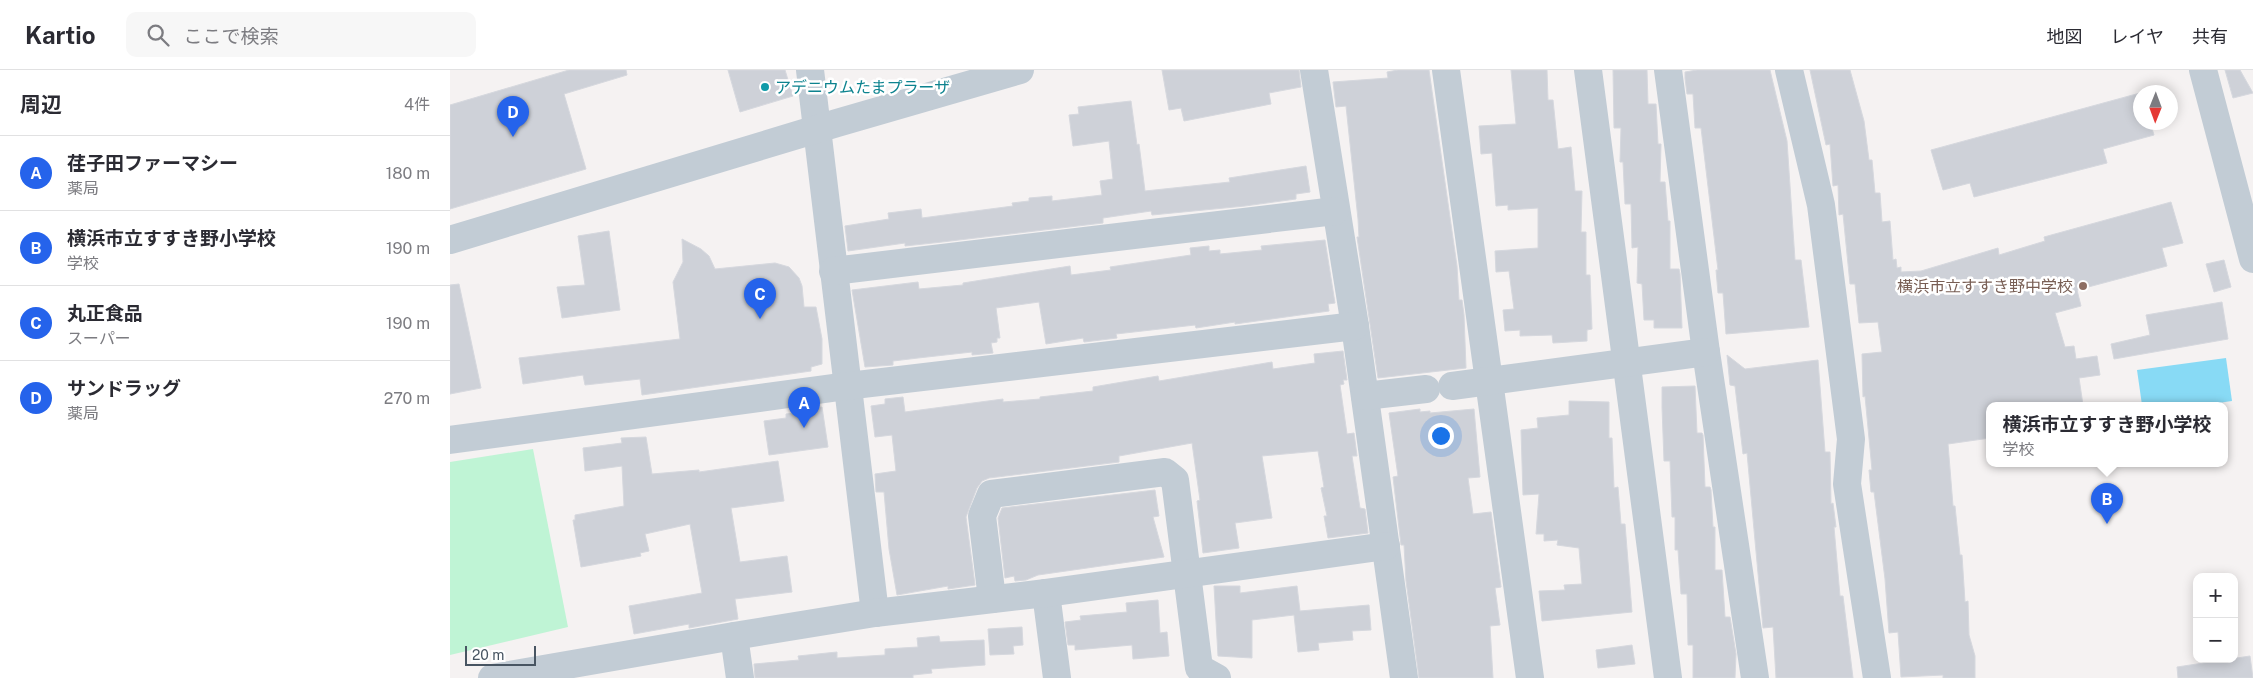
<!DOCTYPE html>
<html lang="ja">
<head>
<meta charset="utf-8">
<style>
	:root { --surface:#fff; --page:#f7f7f7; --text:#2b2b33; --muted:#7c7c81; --line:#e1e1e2; --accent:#2563eb }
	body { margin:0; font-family:"Public Sans","Noto Sans JP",sans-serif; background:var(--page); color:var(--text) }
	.controls { position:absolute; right:15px; bottom:15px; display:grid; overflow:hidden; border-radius:10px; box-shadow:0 2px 12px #0003 }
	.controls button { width:45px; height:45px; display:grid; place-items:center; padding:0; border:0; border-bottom:1px solid var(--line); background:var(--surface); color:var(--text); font:25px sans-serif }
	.compass { position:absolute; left:1683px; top:15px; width:45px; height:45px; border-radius:50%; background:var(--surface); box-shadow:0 2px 12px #0003; rotate:181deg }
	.scale { position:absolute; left:15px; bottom:12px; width:71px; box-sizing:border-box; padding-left:5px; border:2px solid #485562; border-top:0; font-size:14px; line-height:18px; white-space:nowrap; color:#485562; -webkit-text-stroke:4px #fff; paint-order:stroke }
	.you { position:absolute; left:990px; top:365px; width:18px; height:18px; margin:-12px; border:4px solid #fff; border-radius:50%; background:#1a73e8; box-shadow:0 0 0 8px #1a73e833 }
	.badge { display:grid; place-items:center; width:32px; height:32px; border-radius:50%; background:var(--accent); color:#fff; font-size:16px; font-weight:700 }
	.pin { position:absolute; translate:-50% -41px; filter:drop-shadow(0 1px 2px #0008) }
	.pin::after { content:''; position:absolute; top:26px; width:18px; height:15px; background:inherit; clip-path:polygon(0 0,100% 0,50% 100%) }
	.popup { position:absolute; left:1536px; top:332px; width:242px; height:65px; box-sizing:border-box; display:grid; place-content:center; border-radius:10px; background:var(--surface); filter:drop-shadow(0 1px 4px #0005); font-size:16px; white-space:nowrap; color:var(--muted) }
	.popup b { font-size:19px; color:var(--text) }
	.popup::after { content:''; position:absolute; left:50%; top:100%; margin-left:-10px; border:10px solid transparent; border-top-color:var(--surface) }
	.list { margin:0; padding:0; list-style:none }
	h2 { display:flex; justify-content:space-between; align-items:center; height:65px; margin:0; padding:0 20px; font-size:21px }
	h2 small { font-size:16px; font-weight:400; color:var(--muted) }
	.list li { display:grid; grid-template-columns:32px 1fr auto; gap:15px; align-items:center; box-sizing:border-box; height:75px; padding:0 20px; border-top:1px solid var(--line) }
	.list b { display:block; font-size:19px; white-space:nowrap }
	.list p { margin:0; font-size:16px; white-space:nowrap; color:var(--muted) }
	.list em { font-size:16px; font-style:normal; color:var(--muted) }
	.icon { flex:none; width:28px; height:28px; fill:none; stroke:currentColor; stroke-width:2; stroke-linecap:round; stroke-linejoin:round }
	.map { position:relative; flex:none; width:1803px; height:608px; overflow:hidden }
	header { display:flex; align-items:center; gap:30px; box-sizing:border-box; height:70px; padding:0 25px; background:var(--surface); border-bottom:1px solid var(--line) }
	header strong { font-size:24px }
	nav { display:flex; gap:28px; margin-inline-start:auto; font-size:18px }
	.search { width:350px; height:45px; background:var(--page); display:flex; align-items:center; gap:12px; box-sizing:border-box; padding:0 18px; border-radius:10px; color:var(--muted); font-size:19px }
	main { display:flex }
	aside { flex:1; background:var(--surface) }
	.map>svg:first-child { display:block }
	.green { fill:#bff4d5 }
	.water { fill:#88daf5 }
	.building { fill:#ced1d8; stroke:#d6d8de }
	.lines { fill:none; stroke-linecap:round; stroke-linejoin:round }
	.minor { stroke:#c2ccd5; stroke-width:28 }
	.culture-dot { fill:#0f9aa8; stroke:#fff; stroke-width:2 }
	.education-dot { fill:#8d6e63; stroke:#fff; stroke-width:2 }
	.labels { text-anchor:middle; stroke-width:5; stroke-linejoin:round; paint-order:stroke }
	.culture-label { font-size:16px; fill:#0d838f; stroke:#fff; text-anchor:start }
	.education-label { font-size:16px; fill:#785e54; stroke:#fff; text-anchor:end }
</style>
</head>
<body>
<header>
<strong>Kartio</strong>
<div class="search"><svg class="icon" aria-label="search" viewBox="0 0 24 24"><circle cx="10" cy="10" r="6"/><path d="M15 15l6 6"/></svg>ここで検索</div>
<nav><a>地図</a><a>レイヤ</a><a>共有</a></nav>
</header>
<main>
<aside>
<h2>周辺<small>4件</small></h2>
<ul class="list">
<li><span class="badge">A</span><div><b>荏子田ファーマシー</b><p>薬局</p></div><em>180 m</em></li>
<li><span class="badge">B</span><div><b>横浜市立すすき野小学校</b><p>学校</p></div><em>190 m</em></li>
<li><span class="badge">C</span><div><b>丸正食品</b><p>スーパー</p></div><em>190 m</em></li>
<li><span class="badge">D</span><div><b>サンドラッグ</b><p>薬局</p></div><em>270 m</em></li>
</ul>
</aside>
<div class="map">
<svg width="1803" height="608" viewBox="0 0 1803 608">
	<rect width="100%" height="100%" fill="#f5f2f2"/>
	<polygon class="green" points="83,379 118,557 0,585 0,392"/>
	<polygon class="water" points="1776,288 1782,331 1754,335 1692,335 1687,300"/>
	<g class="building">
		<polygon points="119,0 176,0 177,5 114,24 136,99 0,139 0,35"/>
		<polygon points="278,0 335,0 343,26 290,42"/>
		<polygon points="712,0 849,0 851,17 819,23 821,34 734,51 731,38 719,40"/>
		<polygon points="948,0 979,0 1007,196 1009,230 1012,230 1014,245 1016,298 928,308 907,167 909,167 908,149 896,36 886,37 883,12 938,8 937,2"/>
		<polygon points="1061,0 1097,0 1098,30 1103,30 1108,79 1121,77 1125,121 1132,121 1131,162 1136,162 1136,205 1140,205 1142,259 1137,260 1137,271 1103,273 1102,265 1070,266 1070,260 1055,261 1053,240 1064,239 1059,201 1046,202 1045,181 1088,178 1088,138 1058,140 1058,135 1046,136 1042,83 1031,84 1029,56 1066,54"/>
		<polygon points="1163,0 1197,0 1198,34 1206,34 1208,74 1211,74 1210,112 1215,112 1218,151 1220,151 1220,199 1229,199 1230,204 1232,258 1204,258 1204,250 1194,250 1192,214 1187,213 1188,177 1182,178 1181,134 1175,134 1173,92 1170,92 1171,58 1164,58"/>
		<polygon points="1247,0 1320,0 1337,71 1345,190 1351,190 1359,257 1276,264 1273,223 1268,223 1266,200 1268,200 1251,58 1245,58 1243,24 1237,24 1235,8 1235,2"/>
		<polygon points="1360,0 1400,0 1414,51 1419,90 1422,90 1425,123 1430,123 1432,152 1440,151 1443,190 1446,189 1447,198 1451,197 1451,202 1471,201 1548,178 1549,185 1595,171 1594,167 1721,132 1733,173 1712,178 1717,196 1627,220 1631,236 1605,243 1615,277 1624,276 1626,289 1647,286 1650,305 1629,308 1633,335 1540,335 1540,368 1498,374 1503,436 1505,436 1510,485 1512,485 1515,532 1518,531 1519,565 1525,586 1525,608 1493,608 1493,605 1451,607 1448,562 1439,563 1435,509 1424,422 1421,422 1419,400 1422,400 1415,326 1413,327 1412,284 1432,282 1428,252 1409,253 1405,214 1400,214 1393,144 1389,145 1388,115 1383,116 1380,74 1376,75"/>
		<polygon points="1775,0 1790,0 1803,23 1783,28"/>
		<polygon points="1690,23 1690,52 1700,52 1704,65 1653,79 1657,93 1524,127 1520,113 1493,120 1481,80"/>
		<polygon points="681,31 687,75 689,74 695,121 780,112 779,108 856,96 860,122 846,124 846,129 795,136 702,145 701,141 653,148 653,153 492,172 455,176 455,173 398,181 395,156 439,149 438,143 471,139 472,148 563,136 562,133 579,131 579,128 602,126 602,131 652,125 650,111 663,109 659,71 623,76 619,45 629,44 628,37"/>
		<polygon points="159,161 170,240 112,248 107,217 135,215 128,166"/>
		<polygon points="232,169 251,179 259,186 265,199 325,193 339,197 349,208 352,216 354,237 366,237 372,269 372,294 361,297 361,301 192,325 190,309 135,315 133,305 73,314 69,288 230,269 223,212 233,192"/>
		<polygon points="875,170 885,233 878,234 879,241 785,254 785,252 746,258 745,255 666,264 667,268 634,272 633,268 596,274 589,232 546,238 550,268 547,268 547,272 541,273 543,283 522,285 522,282 468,288 443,291 443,295 415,297 402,220 468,212 469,219 513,215 513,213 620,196 621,205 661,200 660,197 741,185 740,178 759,176 759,181 770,180 770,184 812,180 811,176"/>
		<polygon points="1774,190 1781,217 1764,222 1756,194"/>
		<polygon points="9,214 31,318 0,324 0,215"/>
		<polygon points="1772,232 1778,269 1664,289 1661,274 1700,265 1696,245"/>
		<polygon points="893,281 897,310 893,310 894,314 890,315 897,364 904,363 907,386 902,386 910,438 915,439 918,463 878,468 874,446 877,446 871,418 874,417 868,381 812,386 822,448 785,453 789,478 753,483 747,431 750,430 742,373 669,386 669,392 539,408 532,411 527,418 516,447 525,515 498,519 498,516 447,525 439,479 434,422 426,422 425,404 446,401 442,365 425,367 421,336 435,334 435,329 453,327 455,342 553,329 553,332 590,329 590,327 643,321 643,317 708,306 709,311 822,292 823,299 865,293 864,284"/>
		<polygon points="1277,285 1295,299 1368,290 1375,382 1380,382 1381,434 1383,433 1386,457 1384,457 1390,526 1393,526 1403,608 1326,608 1323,557 1313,558 1297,383 1293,384 1285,316 1280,315"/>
		<polygon points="1245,316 1247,363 1252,363 1253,365 1255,417 1260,417 1261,420 1263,457 1265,457 1265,500 1272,500 1275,547 1280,547 1286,584 1285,608 1243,608 1243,575 1238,575 1237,524 1231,524 1228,480 1225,480 1225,447 1222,447 1220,391 1214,391 1212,337 1212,317"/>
		<polygon points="1119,331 1159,332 1159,368 1162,368 1164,418 1168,417 1171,454 1175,454 1182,542 1092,551 1089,521 1115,520 1114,515 1132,514 1129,478 1107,475 1108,470 1094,471 1094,464 1086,464 1089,424 1073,425 1071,360 1088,358 1087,348 1119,345"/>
		<polygon points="372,337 378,377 319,385 314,351 336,348 336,344 354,342 353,340"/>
		<polygon points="970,339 970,342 980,341 980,343 1024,339 1030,407 1018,408 1023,444 1041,442 1051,517 1045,518 1050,555 1040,556 1043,608 969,608 956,511 954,475 951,475 943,407 948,406 939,343"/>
		<polygon points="196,367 202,404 249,400 249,402 328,391 334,431 281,438 290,492 337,486 342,522 285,529 288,549 239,558 239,554 184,564 179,536 252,523 240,454 195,464 199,481 190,483 191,486 131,497 123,450 125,450 125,445 174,436 172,396 135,401 133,378 172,373 171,368"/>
		<polygon points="705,420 709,446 703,447 714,487 588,505 576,510 565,511 564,506 555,508 548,448 552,438"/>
		<polygon points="764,516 790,516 790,523 847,516 850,541 919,535 921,560 902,561 903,570 868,573 869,580 848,582 844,545 802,550 802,588 768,586"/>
		<polygon points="708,530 710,563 717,562 719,586 683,589 682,575 625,580 625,575 618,575 615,552 631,550 630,546 677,542 676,533"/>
		<polygon points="572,557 573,575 563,576 564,584 540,585 538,559"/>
		<polygon points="489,566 490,572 534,570 535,595 481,599 482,603 463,605 463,608 305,608 304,594 349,590 348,586 387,582 387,588 435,585 435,579 468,577 467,568"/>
		<polygon points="1182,575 1185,594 1148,598 1146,580"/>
		<polygon points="1800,586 1803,608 1728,608 1727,597"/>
	</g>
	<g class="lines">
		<g class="minor">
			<polyline points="360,0 425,543"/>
			<polyline points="864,0 905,256 954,608"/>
			<polyline points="996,0 1080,608"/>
			<polyline points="1138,0 1218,608"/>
			<polyline points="1218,0 1256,282 1305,608"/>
			<polyline points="1339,0 1371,135 1401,369 1397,414 1427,608"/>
			<polyline points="1753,0 1803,189"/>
			<polyline points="0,170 387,53 570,0"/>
			<polyline points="383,201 885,141"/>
			<polyline points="1002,316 1256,282"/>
			<polyline points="915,326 976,319"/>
			<polyline points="0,370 397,316 905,256"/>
			<polyline points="596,523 607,608"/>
			<polyline points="542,529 532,446 541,424 715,402 725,410 749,598 767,608"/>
			<polyline points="284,566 290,608"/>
			<polyline points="42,608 284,566 425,543 596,523 936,476"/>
		</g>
	</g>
	<circle class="culture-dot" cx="315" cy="17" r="5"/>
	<circle class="education-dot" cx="1633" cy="216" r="5"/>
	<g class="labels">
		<g class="culture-label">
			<text x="325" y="23">アデニウムたまプラーザ</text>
		</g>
		<g class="education-label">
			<text x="1623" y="222">横浜市立すすき野中学校</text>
		</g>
	</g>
</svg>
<div class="controls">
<button>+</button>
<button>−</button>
</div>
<svg class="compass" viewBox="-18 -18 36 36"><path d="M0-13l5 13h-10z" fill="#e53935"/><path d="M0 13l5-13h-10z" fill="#7c7c81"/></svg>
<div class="scale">20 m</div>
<div class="you"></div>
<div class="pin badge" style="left:354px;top:358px">A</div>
<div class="pin badge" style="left:1657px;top:454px">B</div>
<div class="popup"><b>横浜市立すすき野小学校</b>学校</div>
<div class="pin badge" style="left:310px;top:249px">C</div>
<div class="pin badge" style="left:63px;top:67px">D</div>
</div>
</main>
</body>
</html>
